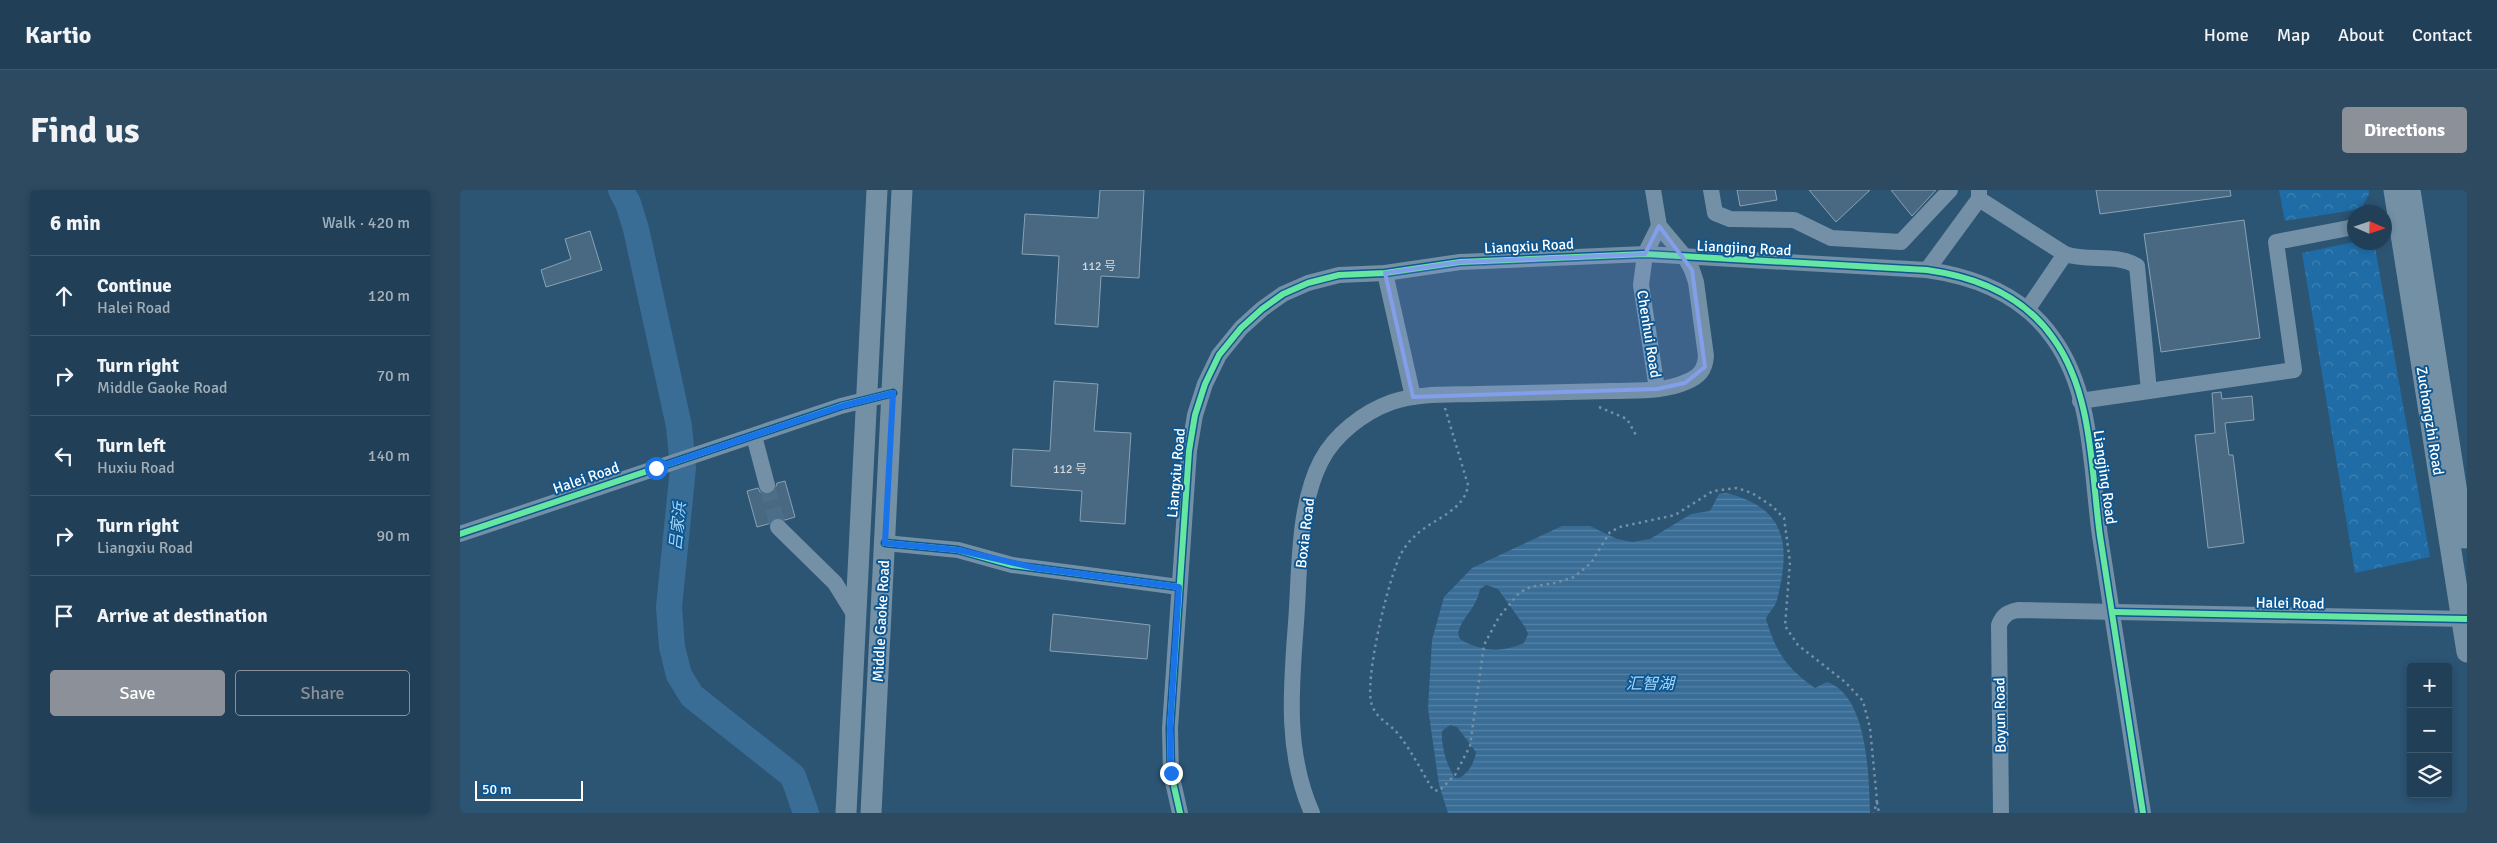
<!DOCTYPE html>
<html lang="en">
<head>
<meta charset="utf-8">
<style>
	:root { --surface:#213f56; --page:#2d4a60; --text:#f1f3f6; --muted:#a2afb9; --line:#3e586c; --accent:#8c9099 }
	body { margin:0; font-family:Signika,"Noto Sans SC",sans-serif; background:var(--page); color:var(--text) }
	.controls { position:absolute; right:15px; bottom:15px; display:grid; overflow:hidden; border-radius:5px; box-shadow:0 2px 8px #0003 }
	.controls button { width:45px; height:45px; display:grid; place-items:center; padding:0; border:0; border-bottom:1px solid var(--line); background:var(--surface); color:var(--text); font:25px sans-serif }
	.compass { position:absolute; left:1887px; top:15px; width:45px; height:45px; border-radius:50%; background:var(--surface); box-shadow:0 2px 8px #0003; rotate:93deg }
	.scale { position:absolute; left:15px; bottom:12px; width:108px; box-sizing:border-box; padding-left:5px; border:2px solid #fff; border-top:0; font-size:14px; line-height:18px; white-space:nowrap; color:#fff; -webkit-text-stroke:4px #0f5790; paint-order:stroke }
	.stop { position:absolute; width:15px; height:15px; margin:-11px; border:4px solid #1a73e8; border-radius:50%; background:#fff }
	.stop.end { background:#1a73e8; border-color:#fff; box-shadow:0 1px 5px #0008 }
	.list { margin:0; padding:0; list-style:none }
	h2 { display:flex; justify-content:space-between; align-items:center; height:65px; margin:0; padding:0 20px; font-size:21px }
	h2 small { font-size:16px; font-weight:400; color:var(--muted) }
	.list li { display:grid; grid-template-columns:32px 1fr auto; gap:15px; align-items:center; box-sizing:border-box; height:80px; padding:0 20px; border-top:1px solid var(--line) }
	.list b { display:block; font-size:19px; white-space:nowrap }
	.list p { margin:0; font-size:16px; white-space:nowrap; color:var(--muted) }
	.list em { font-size:16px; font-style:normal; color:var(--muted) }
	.actions { display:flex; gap:10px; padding:15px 20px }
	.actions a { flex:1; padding:11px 0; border:1px solid var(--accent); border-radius:5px; text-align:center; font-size:18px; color:var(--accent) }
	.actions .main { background:var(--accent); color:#fff }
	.icon { flex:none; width:28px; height:28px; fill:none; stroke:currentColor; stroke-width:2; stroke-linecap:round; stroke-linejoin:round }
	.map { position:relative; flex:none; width:2007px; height:623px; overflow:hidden; border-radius:5px }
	header { display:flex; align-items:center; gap:30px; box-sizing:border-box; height:70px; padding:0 25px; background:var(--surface); border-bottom:1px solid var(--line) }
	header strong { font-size:24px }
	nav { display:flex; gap:28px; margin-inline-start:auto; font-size:18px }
	.intro { display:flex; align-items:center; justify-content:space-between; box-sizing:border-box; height:120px; padding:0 30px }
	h1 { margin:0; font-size:35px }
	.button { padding:12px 22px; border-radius:5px; background:var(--accent); color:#fff; font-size:18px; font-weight:700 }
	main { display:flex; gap:30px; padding:0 30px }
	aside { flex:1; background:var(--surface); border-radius:5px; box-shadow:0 2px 8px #0003 }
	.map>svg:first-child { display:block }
	.park { fill:url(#park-crowns) }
	.water { fill:url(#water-rules); fill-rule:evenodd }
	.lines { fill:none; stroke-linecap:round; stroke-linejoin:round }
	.river { stroke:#396d96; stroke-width:26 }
	.building { fill:#496982; stroke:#88a2b4 }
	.minor-tunnel { stroke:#4c6e88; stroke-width:16; stroke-dasharray:16 8; stroke-linecap:butt }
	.path { stroke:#7390a6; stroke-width:2.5; stroke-dasharray:2.5 4; stroke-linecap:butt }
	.minor { stroke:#7390a6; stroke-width:16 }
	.major { stroke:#7390a5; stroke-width:21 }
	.cycleway-casing { stroke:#0f5790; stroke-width:9 }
	.cycleway { stroke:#66e7a1; stroke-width:6 }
	.route { stroke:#1a73e8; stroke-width:6 }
	.marked { fill:#839eea; fill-opacity:0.2; stroke:#839eea; stroke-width:4; stroke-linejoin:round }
	.labels { text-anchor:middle; stroke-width:4; stroke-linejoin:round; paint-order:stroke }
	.number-label { font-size:12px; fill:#d2dae0 }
	.street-label { font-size:15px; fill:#fff; stroke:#0f5790 }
	.water-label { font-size:16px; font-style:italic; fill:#a4d6fb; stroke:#0f5790 }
</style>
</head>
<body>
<header>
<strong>Kartio</strong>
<nav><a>Home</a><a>Map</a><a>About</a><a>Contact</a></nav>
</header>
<div class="intro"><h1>Find us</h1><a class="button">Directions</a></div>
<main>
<aside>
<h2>6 min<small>Walk · 420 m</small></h2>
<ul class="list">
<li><svg class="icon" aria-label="ahead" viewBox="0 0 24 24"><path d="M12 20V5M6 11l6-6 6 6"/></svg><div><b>Continue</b><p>Halei Road</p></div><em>120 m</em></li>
<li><svg class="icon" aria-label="right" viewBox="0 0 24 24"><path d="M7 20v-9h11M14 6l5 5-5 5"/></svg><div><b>Turn right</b><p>Middle Gaoke Road</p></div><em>70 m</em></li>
<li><svg class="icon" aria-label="left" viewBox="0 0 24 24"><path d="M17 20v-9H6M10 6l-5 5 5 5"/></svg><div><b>Turn left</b><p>Huxiu Road</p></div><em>140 m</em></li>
<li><svg class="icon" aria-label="right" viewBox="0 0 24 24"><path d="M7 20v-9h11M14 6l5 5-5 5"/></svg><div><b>Turn right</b><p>Liangxiu Road</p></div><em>90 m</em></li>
<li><svg class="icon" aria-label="arrive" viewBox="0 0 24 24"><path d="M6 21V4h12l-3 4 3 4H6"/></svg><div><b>Arrive at destination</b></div></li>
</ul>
<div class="actions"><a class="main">Save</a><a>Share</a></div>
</aside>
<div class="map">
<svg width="2007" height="623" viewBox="0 0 2007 623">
	<defs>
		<pattern id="park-crowns" width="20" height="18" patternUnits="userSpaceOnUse" patternTransform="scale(1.25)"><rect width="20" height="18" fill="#1f6ca6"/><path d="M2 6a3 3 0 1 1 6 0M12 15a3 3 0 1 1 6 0" fill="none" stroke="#4182b3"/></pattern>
		<pattern id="water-rules" width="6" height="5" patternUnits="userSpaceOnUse" patternTransform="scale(1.25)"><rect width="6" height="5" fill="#396d96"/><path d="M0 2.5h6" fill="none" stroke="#5783a6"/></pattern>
	</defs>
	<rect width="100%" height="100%" fill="#2c5473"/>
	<g class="park">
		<polygon points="1819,0 1909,0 1909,4 1901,19 1825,31"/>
		<polygon points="1894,52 1915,57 1970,367 1895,383 1842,63"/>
	</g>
	<path class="water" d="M1266 303C1327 318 1331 355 1317 410 1315 418 1308 422 1306 429 1316 462 1326 478 1355 498L1367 492C1408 505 1409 588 1410 623H988L979 595 968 518 972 450 984 407 1012 378 1102 336H1130L1157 349 1172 352 1190 349 1231 324 1250 321 1259 304ZM1026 395 1038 399 1065 437 1068 444 1064 453C1042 462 1026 462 1005 452 1000 450 997 446 999 440 1004 425 1016 419 1020 399ZM990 535 997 537 1016 562C1015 572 1006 589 995 588 987 576 981 556 982 541Z"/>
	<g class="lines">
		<polyline class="river" points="161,0 168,13 176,39 219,236 223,278 209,417 212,457 219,485 232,506 333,586 346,623"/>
	</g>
	<g class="building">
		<polygon points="640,0 684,0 679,88 641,86 638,137 595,134 599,66 562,64 565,24 638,28"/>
		<polygon points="1277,0 1315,0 1317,10 1280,16"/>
		<polygon points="1349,0 1410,0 1376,32"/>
		<polygon points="1431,0 1476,0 1452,26"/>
		<polygon points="1636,0 1770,0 1771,6 1640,24"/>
		<polygon points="1784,30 1800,148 1701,162 1684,44"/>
		<polygon points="130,41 142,80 86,97 81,80 111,69 105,49"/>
		<polygon points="594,191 638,194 634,241 671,243 665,334 620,331 622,301 551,296 553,259 590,261"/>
		<polygon points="1761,202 1762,209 1792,206 1794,230 1765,233 1769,265 1773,265 1784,353 1748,358 1735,245 1755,243 1752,203"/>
		<polygon points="325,291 335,327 325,330 316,327 308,334 297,337 287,301 298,298 300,302 309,305 314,302 317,293"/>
		<polygon points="593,424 690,435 687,469 590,461"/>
	</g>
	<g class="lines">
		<polyline class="minor-tunnel" points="307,295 318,337"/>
		<g class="path">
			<polyline points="1139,217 1167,229 1177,247"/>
			<path d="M985 218 1008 295C1005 321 972 329 955 346 950 350 944 358 941 364 929 386 903 493 912 515 917 530 930 533 939 545 952 562 962 582 973 600L979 601 995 585 1010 556 1024 455 1039 427 1059 403 1070 397 1095 393 1114 387 1131 373 1150 342 1160 337 1215 325 1253 301 1277 298 1292 303 1312 316 1324 328 1330 372 1325 436 1338 455 1385 492 1403 511 1410 538 1417 610 1414 623"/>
			<polyline points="1417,612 1419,623"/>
		</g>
		<g class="minor">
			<polyline points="1251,0 1255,23 1270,29 1334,30 1371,48 1441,52 1490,0"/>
			<path d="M1519 9 1605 64C1629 72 1656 63 1677 76L1689 201"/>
			<polyline points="1467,80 1519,9 1519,0"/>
			<polyline points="925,83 953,207"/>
			<polyline points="1567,120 1605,64"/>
			<polyline points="1197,199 1181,95 1185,64 1199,36"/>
			<polyline points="1620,211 1834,180 1816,52 1894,37"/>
			<polyline points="294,246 307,295"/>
			<polyline points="318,337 375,393 396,427"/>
			<polyline points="0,344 381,216 433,203"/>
			<polyline points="425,353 498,360 552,375 719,397"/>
			<path d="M720 623 711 583 710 538 729 261 735 225 745 194 759 165 781 138 802 119 823 104 848 93 879 85 925 83 1000 72 1185 64 1467 80C1517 87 1563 105 1593 148 1633 203 1631 281 1640 346 1654 438 1669 530 1683 623"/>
			<path d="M852 623C825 562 831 498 836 433 840 382 837 318 861 271 875 244 904 222 932 212 959 203 990 205 1018 204 1063 203 1108 202 1152 201 1176 200 1204 202 1226 192 1239 187 1245 180 1246 166L1236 92 1232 80 1225 67 1199 36 1193 0"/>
			<path d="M1541 623 1539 435C1543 425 1548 422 1558 420L2007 429"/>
		</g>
		<g class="major">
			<polyline points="1934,0 2007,462"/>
			<polyline points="1950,0 2004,348"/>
			<polyline points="386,623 417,0"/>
			<polyline points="411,623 442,0"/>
		</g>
		<defs>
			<g id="cycleway">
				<polyline points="0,344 381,216 433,203"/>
				<polyline points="425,353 498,360 552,375 719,397"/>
				<polyline points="1653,422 2007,429"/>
				<path d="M720 623 711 583 710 538 729 261 735 225 745 194 759 165 781 138 802 119 823 104 848 93 879 85 925 83 1000 72 1185 64 1467 80C1517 87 1563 105 1593 148 1633 203 1631 281 1640 346 1654 438 1669 530 1683 623"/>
			</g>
		</defs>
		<use href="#cycleway" class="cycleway-casing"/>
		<use href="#cycleway" class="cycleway"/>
	</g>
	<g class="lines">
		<polyline class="route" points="196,278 382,216 433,203 425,353 498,360 576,378 719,397 710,538 711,583"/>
	</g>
	<path class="marked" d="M1199 36 1232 80 1245 177 1225 193 1197 199 953 207 925 83 1000 72 1185 64Z"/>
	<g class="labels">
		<g class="number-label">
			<text x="639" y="80">112 号</text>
			<text x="610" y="283">112 号</text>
		</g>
		<g class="street-label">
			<text transform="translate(1069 56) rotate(-3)" y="5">Liangxiu Road</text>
			<text transform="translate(1284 58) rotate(3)" y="5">Liangjing Road</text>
			<text transform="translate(1189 144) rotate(81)" y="5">Chenhui Road</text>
			<text transform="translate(1970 231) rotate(81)" y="5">Zuchongzhi Road</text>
			<text transform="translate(716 283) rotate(-85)" y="5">Liangxiu Road</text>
			<text transform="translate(1645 287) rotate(82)" y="5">Liangjing Road</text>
			<text transform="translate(126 288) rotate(-19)" y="5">Halei Road</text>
			<text transform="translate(845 343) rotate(-83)" y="5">Boxia Road</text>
			<text transform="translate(1830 413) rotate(1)" y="5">Halei Road</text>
			<text transform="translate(421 431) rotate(-87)" y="5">Middle Gaoke Road</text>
			<text transform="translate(1540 525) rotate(-91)" y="5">Boyun Road</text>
		</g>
		<g class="water-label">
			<text transform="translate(217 336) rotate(-84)" y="6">吕家浜</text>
			<text x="1190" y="499">汇智湖</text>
		</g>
	</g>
</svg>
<div class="controls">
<button>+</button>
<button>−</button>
<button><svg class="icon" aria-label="layers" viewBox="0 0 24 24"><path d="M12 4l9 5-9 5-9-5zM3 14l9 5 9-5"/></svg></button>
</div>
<svg class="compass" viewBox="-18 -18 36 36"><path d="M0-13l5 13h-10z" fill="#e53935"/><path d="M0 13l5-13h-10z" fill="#a2afb9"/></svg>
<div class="scale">50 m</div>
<div class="stop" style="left:196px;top:278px"></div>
<div class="stop end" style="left:711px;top:583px"></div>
</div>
</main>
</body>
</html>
